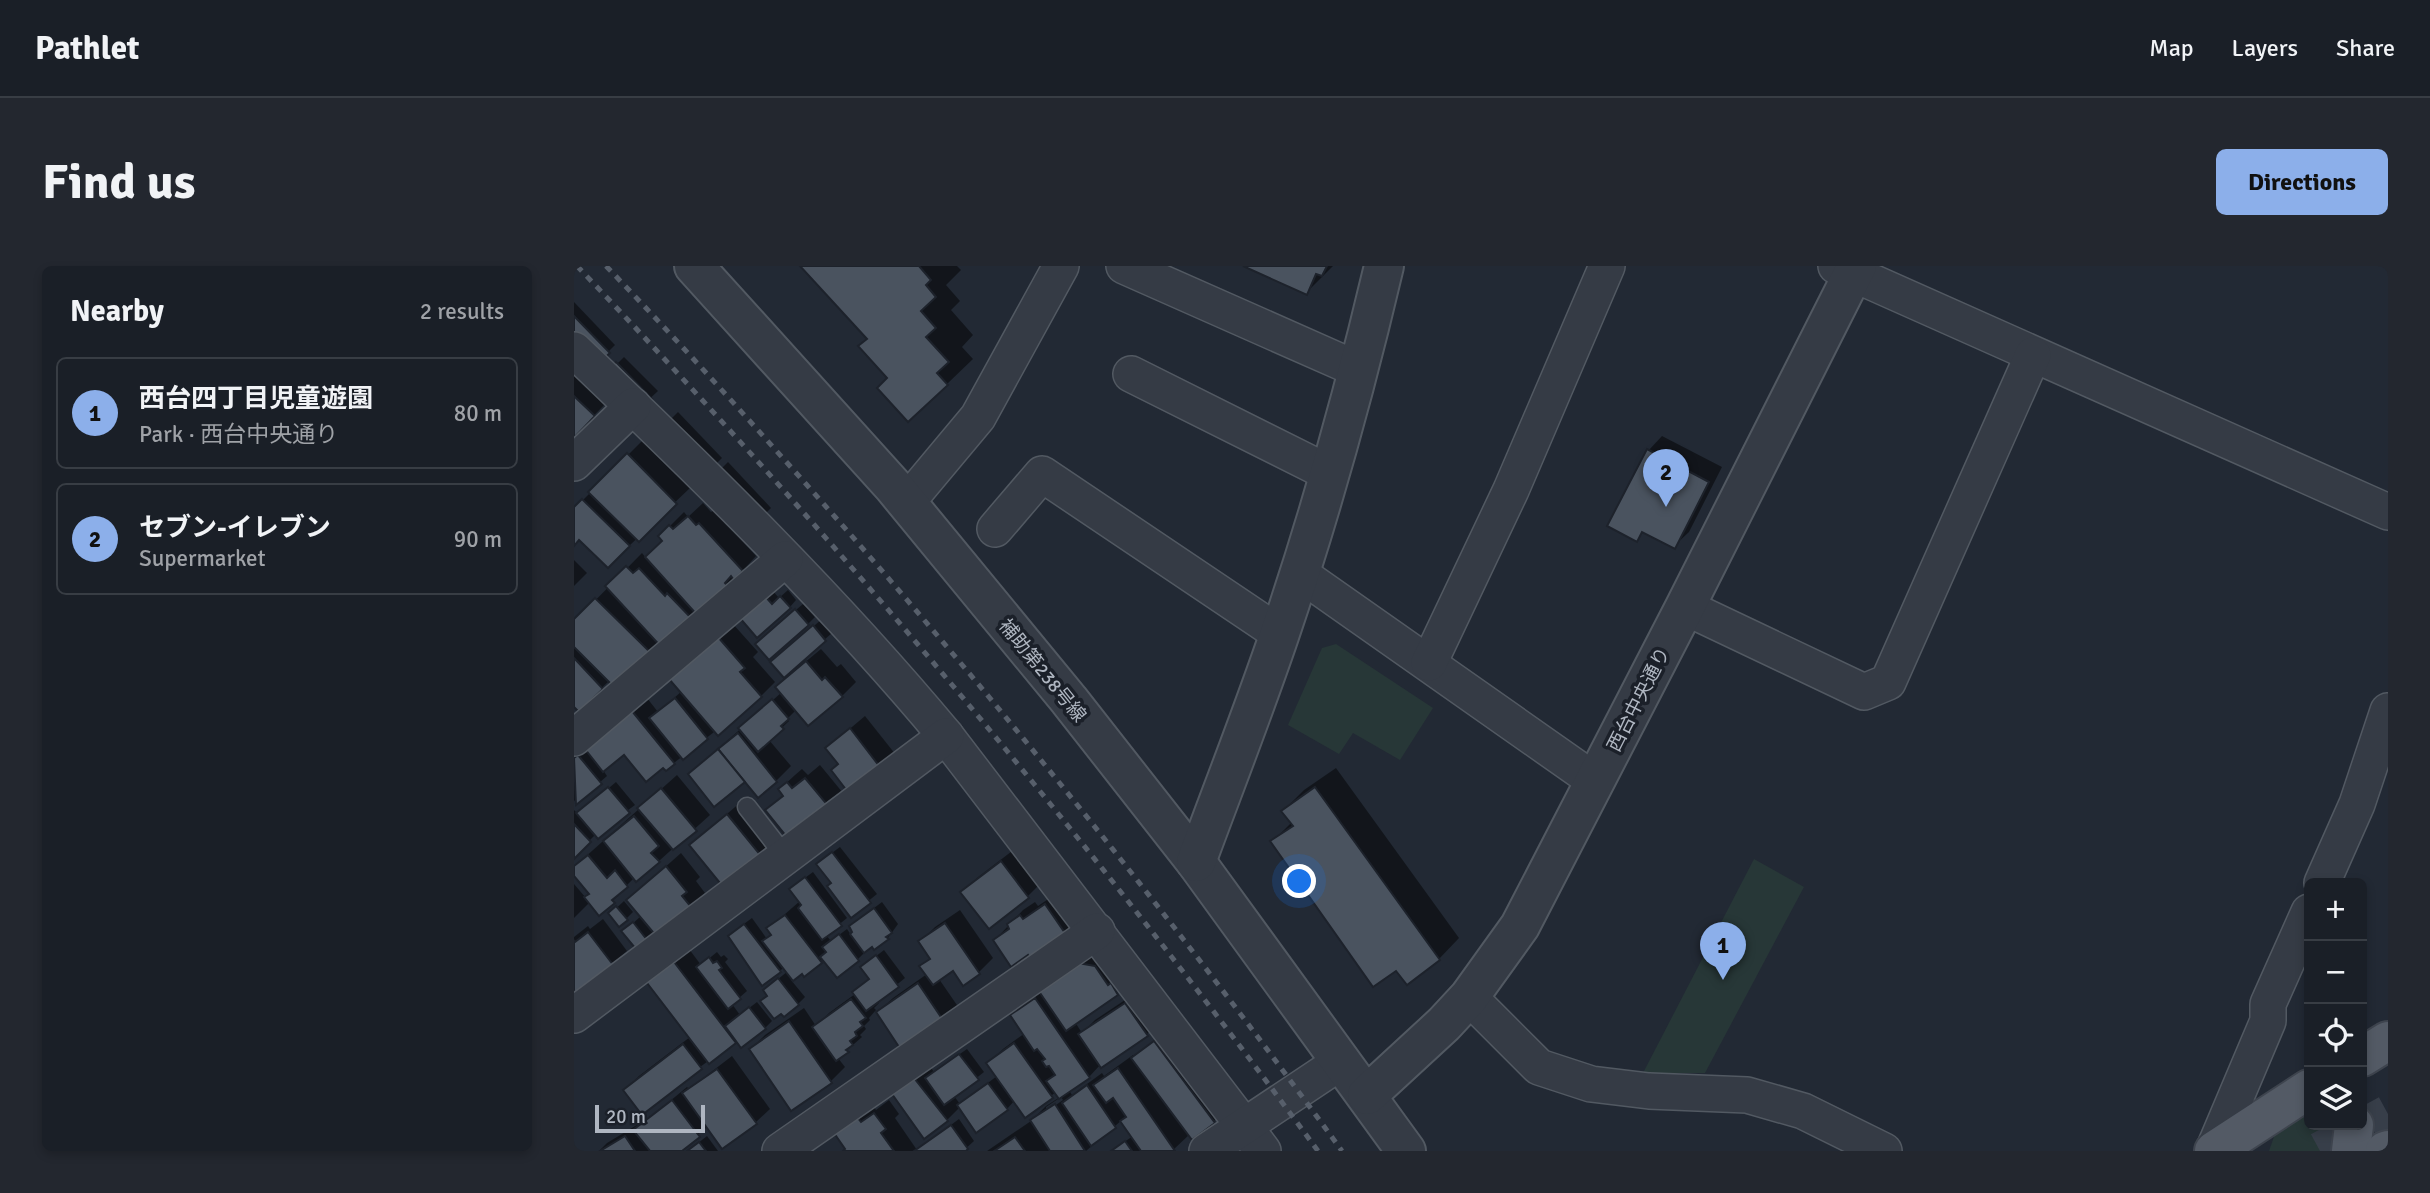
<!DOCTYPE html>
<html lang="en">
<head>
<meta charset="utf-8">
<style>
	:root { --surface:#1a1f27; --page:#23272f; --text:#f1f3f6; --muted:#9fa2a7; --line:#383d44; --accent:#8cafea }
	body { margin:0; font-family:Signika,"Noto Sans JP",sans-serif; background:var(--page); color:var(--text) }
	.controls { position:absolute; right:21px; bottom:21px; display:grid; overflow:hidden; border-radius:10px; box-shadow:0 4px 10px #0003 }
	.controls button { width:63px; height:63px; display:grid; place-items:center; padding:0; border:0; border-bottom:2px solid var(--line); background:var(--surface); color:var(--text); font:35px sans-serif }
	.scale { position:absolute; left:21px; bottom:18px; width:110px; box-sizing:border-box; padding-left:7px; border:4px solid #afb6c1; border-top:0; font-size:19px; line-height:24px; white-space:nowrap; color:#afb6c1; -webkit-text-stroke:5px #1b2029; paint-order:stroke }
	.you { position:absolute; left:726px; top:616px; width:24px; height:24px; margin:-18px; border:5px solid #fff; border-radius:50%; background:#1a73e8; box-shadow:0 0 0 10px #1a73e833 }
	.badge { display:grid; place-items:center; width:46px; height:46px; border-radius:50%; background:var(--accent); color:#111; font-size:23px; font-weight:700 }
	.pin { position:absolute; translate:-50% -58px; filter:drop-shadow(0 2px 4px #0008) }
	.pin::after { content:''; position:absolute; top:37px; width:24px; height:21px; background:inherit; clip-path:polygon(0 0,100% 0,50% 100%) }
	.list { margin:0; padding:0; list-style:none }
	h2 { display:flex; justify-content:space-between; align-items:center; height:91px; margin:0; padding:0 28px; font-size:30px }
	h2 small { font-size:23px; font-weight:400; color:var(--muted) }
	.list li { display:grid; grid-template-columns:46px 1fr auto; gap:21px; align-items:center; box-sizing:border-box; height:112px; margin:0 14px 14px; padding:0 14px; border:2px solid var(--line); border-radius:10px }
	.list b { display:block; font-size:26px; white-space:nowrap }
	.list p { margin:0; font-size:23px; white-space:nowrap; color:var(--muted) }
	.list em { font-size:23px; font-style:normal; color:var(--muted) }
	.icon { flex:none; width:38px; height:38px; fill:none; stroke:currentColor; stroke-width:2; stroke-linecap:round; stroke-linejoin:round }
	.map { position:relative; flex:none; width:1814px; height:885px; overflow:hidden; border-radius:10px }
	header { display:flex; align-items:center; gap:42px; box-sizing:border-box; height:98px; padding:0 35px; background:var(--surface); border-bottom:2px solid var(--line) }
	header strong { font-size:33px }
	nav { display:flex; gap:38px; margin-inline-start:auto; font-size:24px }
	.intro { display:flex; align-items:center; justify-content:space-between; box-sizing:border-box; height:168px; padding:0 42px }
	h1 { margin:0; font-size:49px }
	.button { padding:18px 32px; border-radius:10px; background:var(--accent); color:#111; font-size:24px; font-weight:700 }
	main { display:flex; gap:42px; padding:0 42px }
	aside { flex:1; background:var(--surface); border-radius:10px; box-shadow:0 4px 10px #0003 }
	.map>svg:first-child { display:block }
	.green { fill:#273737 }
	.shadow { fill:#0007; fill-rule:evenodd }
	.building { fill:#4a535f; stroke:#1d222b; stroke-width:2 }
	.lines { fill:none; stroke-linecap:round; stroke-linejoin:round }
	.primary-tunnel { stroke:#373e49; stroke-width:38; stroke-dasharray:38 19; stroke-linecap:butt }
	.service-casing { stroke:#525962; stroke-width:21 }
	.minor-casing { stroke:#525962; stroke-width:38 }
	.tertiary-casing { stroke:#525962; stroke-width:42 }
	.primary-casing { stroke:#3e444e; stroke-width:42 }
	.service { stroke:#353b45; stroke-width:18 }
	.minor { stroke:#353b45; stroke-width:35 }
	.tertiary { stroke:#353b45; stroke-width:38 }
	.primary { stroke:#535a65; stroke-width:38 }
	.rail { stroke:#575f6b; stroke-width:5; stroke-dasharray:7 7; stroke-linecap:butt }
	.labels { text-anchor:middle; stroke-width:7; stroke-linejoin:round; paint-order:stroke }
	.street-label { font-size:19px; fill:#afb6c1; stroke:#1b2029 }
</style>
</head>
<body>
<header>
<strong>Pathlet</strong>
<nav><a>Map</a><a>Layers</a><a>Share</a></nav>
</header>
<div class="intro"><h1>Find us</h1><a class="button">Directions</a></div>
<main>
<aside>
<h2>Nearby<small>2 results</small></h2>
<ul class="list">
<li><span class="badge">1</span><div><b>西台四丁目児童遊園</b><p>Park · 西台中央通り</p></div><em>80 m</em></li>
<li><span class="badge">2</span><div><b>セブン-イレブン</b><p>Supermarket</p></div><em>90 m</em></li>
</ul>
</aside>
<div class="map">
<svg width="1814" height="885" viewBox="0 0 1814 885">
	<rect width="100%" height="100%" fill="#222934"/>
	<g class="green">
		<polygon points="762,378 859,442 826,494 779,467 765,488 714,459 748,382"/>
		<polygon points="1180,593 1230,621 1131,807 1069,807"/>
		<polygon points="1735,844 1735,859 1761,859 1757,885 1695,885 1703,862"/>
	</g>
	<g class="shadow">
		<polygon points="229,0 383,0 387,4 372,19 386,35 377,44 399,69 388,81 399,93 373,118 315,112 294,72"/>
		<polygon points="673,0 759,0 732,27"/>
		<polygon points="0,36 41,79 25,95 0,69"/>
		<polygon points="50,91 84,125 70,138 37,104"/>
		<polygon points="0,102 34,135 0,170"/>
		<polygon points="104,146 148,192 136,204 92,158"/>
		<polygon points="1088,170 1148,201 1115,266 1100,280 1071,265 1062,273 1074,185"/>
		<polygon points="69,174 116,222 34,300 6,272 0,277 0,243"/>
		<polygon points="154,196 197,242 184,255 140,210"/>
		<polygon points="129,237 137,246 140,244 182,290 154,321 85,376 41,420 36,414 5,444 0,438 0,356 68,287 72,292 90,275 86,270 110,246 114,251"/>
		<polygon points="0,294 13,307 0,320"/>
		<polygon points="198,324 205,332 214,324 222,334 216,341 167,351"/>
		<polygon points="229,338 241,351 234,358 190,371"/>
		<polygon points="247,354 258,367 210,409 205,389"/>
		<polygon points="159,358 184,386 179,391 201,416 187,430 92,503 50,487 29,504 33,510 2,537 0,534 0,493 73,432 84,446 108,425 97,413"/>
		<polygon points="247,383 263,401 267,398 282,416 268,430 223,443 213,453 215,455 195,474 217,500 202,515 184,529 171,514 116,508 208,426 218,407"/>
		<polygon points="291,450 322,489 308,504 266,497 253,482"/>
		<polygon points="246,499 269,527 255,541 194,544 210,528 206,523 221,509 228,503 234,509"/>
		<polygon points="762,502 885,672 865,693 699,575 718,556 709,545 730,524"/>
		<polygon points="103,509 136,549 85,595 61,611 52,620 54,621 25,647 16,636 0,652 0,618 12,632 16,628 0,608 0,601"/>
		<polygon points="42,516 61,539 22,568 0,590 0,544 4,548"/>
		<polygon points="168,535 202,575 187,589 117,579"/>
		<polygon points="266,581 303,628 277,649 251,592"/>
		<polygon points="442,582 468,616 454,630 416,660 389,626 403,612"/>
		<polygon points="107,587 126,611 122,615 131,627 76,678 57,659 67,650 53,635"/>
		<polygon points="239,606 273,652 252,669 257,675 273,663 277,669 284,654 308,636 324,658 314,672 300,682 298,679 284,693 250,692 231,708 229,705 217,714 231,731 224,738 195,729 198,718 214,705 210,701 206,705 163,663 178,652 193,673 198,668 195,662 226,635 224,617"/>
		<polygon points="486,625 506,655 492,669 454,687 421,674 449,644 461,636 464,640"/>
		<polygon points="50,635 59,646 52,653 36,648"/>
		<polygon points="386,644 419,692 405,706 389,717 380,703 365,713 385,742 370,756 304,746 319,732 353,708 348,700 357,691 347,675 361,661"/>
		<polygon points="29,653 53,685 0,730 0,671 14,660 16,663"/>
		<polygon points="112,679 127,699 143,686 147,691 150,689 154,693 151,696 173,725 158,738 166,749 183,736 198,755 191,762 163,774 126,801 51,824 65,810 116,771 72,713"/>
		<path d="M520 683 557 713 543 727 501 756 508 767 521 754 566 724 587 754 573 768 527 798 515 811 495 824 498 829 528 807 530 810 559 789 560 791 595 762 654 841 640 855 616 868 598 885H537L559 870 548 854 512 885H413L457 855 472 840 486 831 482 826 452 849 441 834 433 843 386 841 373 854 350 870 321 829 355 799 360 806 393 783 410 806 380 830 386 838 423 810 414 798 429 783 451 767 438 750 452 735ZM487 831 489 834 472 846V841Z"/>
		<polygon points="310,684 331,712 303,735 305,737 300,742 302,744 295,752 296,754 290,760 292,763 286,769 288,771 264,792 271,801 257,815 177,783 191,769 230,742 242,760 255,747 281,728 280,726 296,712 288,701"/>
		<polygon points="158,790 196,843 181,857 134,860 105,885 25,885 33,877 66,857 67,859 113,821 115,823"/>
		<polygon points="315,834 325,848 321,852 343,884 385,853 400,875 389,885 271,885 273,883 262,867 298,838 302,844"/>
		<polygon points="133,870 144,885 114,885"/>
	</g>
	<g class="building">
		<polygon points="226,0 345,0 357,14 352,19 362,31 347,45 362,62 352,71 375,96 363,107 374,119 334,156 303,122 313,112 284,80 293,73"/>
		<polygon points="669,0 753,0 748,10 742,8 733,29"/>
		<polygon points="0,50 36,87 25,97 0,71"/>
		<polygon points="42,96 78,133 70,141 35,104"/>
		<polygon points="0,130 21,150 0,172"/>
		<polygon points="1073,183 1135,216 1101,283 1068,266 1063,276 1033,260"/>
		<polygon points="53,187 103,238 65,276 14,226"/>
		<polygon points="8,233 56,280 34,302 5,274 0,280 0,241"/>
		<polygon points="114,250 122,259 125,257 169,305 160,314 157,310 151,317 155,322 124,350 71,291 88,275 84,270 95,259 99,263"/>
		<polygon points="52,300 59,307 65,302 91,330 93,327 120,355 90,384 31,320"/>
		<polygon points="191,330 198,338 206,330 217,342 183,372 165,351"/>
		<polygon points="21,332 77,387 41,422 0,381 0,353"/>
		<polygon points="221,343 235,359 195,394 181,378"/>
		<polygon points="239,359 252,375 210,412 196,396"/>
		<polygon points="144,371 171,402 166,406 188,431 144,470 95,413"/>
		<polygon points="0,392 29,423 5,446 0,441"/>
		<polygon points="232,395 248,414 251,411 269,431 234,460 201,421"/>
		<polygon points="101,432 134,473 109,494 75,452"/>
		<polygon points="198,433 215,453 207,460 210,463 184,486 164,462"/>
		<polygon points="58,445 101,498 92,505 89,502 72,516 50,489 29,506 11,483"/>
		<polygon points="276,462 309,505 277,530 257,504 264,498 251,482"/>
		<polygon points="164,467 203,516 184,532 144,483"/>
		<polygon points="144,483 171,516 140,541 114,508"/>
		<polygon points="4,489 28,518 2,539 0,492"/>
		<polygon points="231,512 256,542 216,575 191,544 209,530 204,523 213,516 218,522"/>
		<polygon points="34,521 56,547 24,573 2,547"/>
		<polygon points="741,521 866,694 833,719 822,705 799,721 696,575 719,560 707,545"/>
		<polygon points="87,522 123,565 99,584 63,542"/>
		<polygon points="153,548 188,591 150,622 115,579"/>
		<polygon points="60,550 85,580 77,587 86,596 62,616 29,575"/>
		<polygon points="0,558 17,576 0,593"/>
		<polygon points="258,586 297,637 277,652 253,620 257,617 242,598"/>
		<polygon points="14,589 33,612 41,604 54,621 38,634 41,637 25,650 10,631 15,628 0,610 0,600"/>
		<polygon points="427,595 455,632 415,663 386,626"/>
		<polygon points="92,600 113,626 108,630 118,642 83,671 52,634"/>
		<polygon points="231,611 268,660 248,674 224,642 227,639 215,623"/>
		<polygon points="471,638 493,670 457,694 454,689 437,701 419,674 435,663 433,658 446,649 449,653"/>
		<polygon points="42,640 54,654 45,661 34,647"/>
		<polygon points="300,642 318,667 312,671 315,673 300,684 298,681 290,687 276,668 278,666 275,660"/>
		<polygon points="211,649 248,697 230,711 228,708 219,715 188,675 197,669 192,662"/>
		<polygon points="59,656 77,679 66,688 47,665"/>
		<polygon points="371,657 406,708 389,720 379,705 359,719 345,700 356,693 344,675"/>
		<polygon points="170,658 207,706 188,720 154,670"/>
		<polygon points="14,666 40,700 0,732 0,674 1,676"/>
		<polygon points="265,668 285,695 263,712 246,691 252,686 248,681"/>
		<polygon points="302,689 325,721 292,745 278,726 295,713 286,701"/>
		<polygon points="135,691 139,697 143,695 148,702 145,704 167,733 154,743 122,701"/>
		<polygon points="97,692 162,777 135,798 70,713"/>
		<polygon points="504,697 521,700 534,719 537,717 544,729 492,765 464,724"/>
		<polygon points="204,712 225,739 210,751 207,748 200,753 186,735 193,730 189,724"/>
		<polygon points="344,717 371,757 329,787 302,746"/>
		<polygon points="461,732 516,812 485,833 472,815 481,809 475,800 472,801 468,795 471,793 463,783 460,785 436,749"/>
		<polygon points="277,733 292,752 286,756 289,760 281,766 283,770 276,775 279,779 272,784 275,786 262,795 238,761"/>
		<polygon points="551,737 574,770 527,802 504,768"/>
		<polygon points="175,741 192,763 167,782 151,760"/>
		<polygon points="215,755 258,817 217,845 175,783"/>
		<polygon points="580,775 641,857 618,874 557,792"/>
		<polygon points="440,777 479,832 451,852 412,797"/>
		<polygon points="109,778 128,803 68,849 49,824"/>
		<polygon points="385,788 405,814 370,839 351,812"/>
		<polygon points="544,802 601,885 567,885 546,855 552,851 539,832 532,837 519,819"/>
		<polygon points="143,803 183,858 148,883 108,827"/>
		<polygon points="340,812 374,855 350,873 318,828"/>
		<polygon points="414,817 434,844 402,867 383,839"/>
		<polygon points="513,819 542,862 517,880 488,837"/>
		<polygon points="98,834 126,871 108,885 76,885 59,864"/>
		<polygon points="481,838 511,885 476,885 456,854"/>
		<polygon points="300,847 312,863 307,867 320,885 269,885 271,883 260,867 283,851 287,856"/>
		<polygon points="377,859 394,883 392,885 340,885"/>
		<polygon points="51,870 61,885 26,885"/>
		<polygon points="441,871 451,885 420,885"/>
		<polygon points="551,875 558,885 537,885"/>
		<polygon points="125,876 132,885 113,885"/>
	</g>
	<g class="lines">
		<polyline class="primary-tunnel" points="1746,885 1814,848"/>
		<defs>
			<polyline id="service" points="173,541 211,590"/>
			<g id="minor">
				<polyline points="550,0 785,104"/>
				<polyline points="1262,0 1814,246"/>
				<path d="M0 84C129 207 258 333 372 470L689 885"/>
				<polyline points="557,108 755,207"/>
				<polyline points="0,197 59,140"/>
				<polyline points="333,236 404,151 487,0"/>
				<polyline points="421,263 468,208 706,368"/>
				<polyline points="725,307 1021,515"/>
				<polyline points="1111,341 1290,426 1314,416 1459,89"/>
				<polyline points="855,397 937,224 1033,0"/>
				<polyline points="0,472 211,293"/>
				<polyline points="1748,617 1783,538 1814,445"/>
				<polyline points="895,731 965,801 1017,818 1075,825 1173,829 1229,845 1310,885"/>
				<polyline points="0,749 372,470"/>
				<polyline points="206,885 523,665"/>
				<polyline points="633,885 768,795"/>
				<polyline points="1639,885 1694,755 1694,738 1735,646"/>
			</g>
			<g id="tertiary">
				<polyline points="120,0 319,220 495,434 622,596 832,885"/>
				<path d="M622 596C650 520 680 444 706 367 747 246 781 123 810 0"/>
				<polyline points="793,829 870,758 895,731 946,660 1111,341 1283,0"/>
			</g>
			<g id="primary">
				<polyline points="1788,791 1814,775"/>
				<polyline points="1640,885 1735,823"/>
				<polyline points="1777,885 1780,859"/>
				<polyline points="1811,885 1814,884"/>
			</g>
		</defs>
		<use href="#service" class="service-casing"/>
		<use href="#minor" class="minor-casing"/>
		<use href="#tertiary" class="tertiary-casing"/>
		<use href="#primary" class="primary-casing"/>
		<use href="#service" class="service"/>
		<use href="#minor" class="minor"/>
		<use href="#tertiary" class="tertiary"/>
		<use href="#primary" class="primary"/>
		<g class="rail">
			<path d="M3 0C269 279 516 574 744 885"/>
			<path d="M32 0C111 82 187 167 262 252 441 456 609 666 768 885"/>
		</g>
	</g>
	<g class="labels">
		<g class="street-label">
			<text transform="translate(469 404) rotate(51)" y="7">補助第238号線</text>
			<text transform="translate(1064 433) rotate(-63)" y="7">西台中央通り</text>
		</g>
	</g>
</svg>
<div class="controls">
<button>+</button>
<button>−</button>
<button><svg class="icon" aria-label="locate" viewBox="0 0 24 24"><circle cx="12" cy="12" r="6"/><path d="M12 2v4M12 18v4M2 12h4M18 12h4"/></svg></button>
<button><svg class="icon" aria-label="layers" viewBox="0 0 24 24"><path d="M12 4l9 5-9 5-9-5zM3 14l9 5 9-5"/></svg></button>
</div>
<div class="scale">20 m</div>
<div class="you"></div>
<div class="pin badge" style="left:1149px;top:714px">1</div>
<div class="pin badge" style="left:1092px;top:241px">2</div>
</div>
</main>
</body>
</html>
